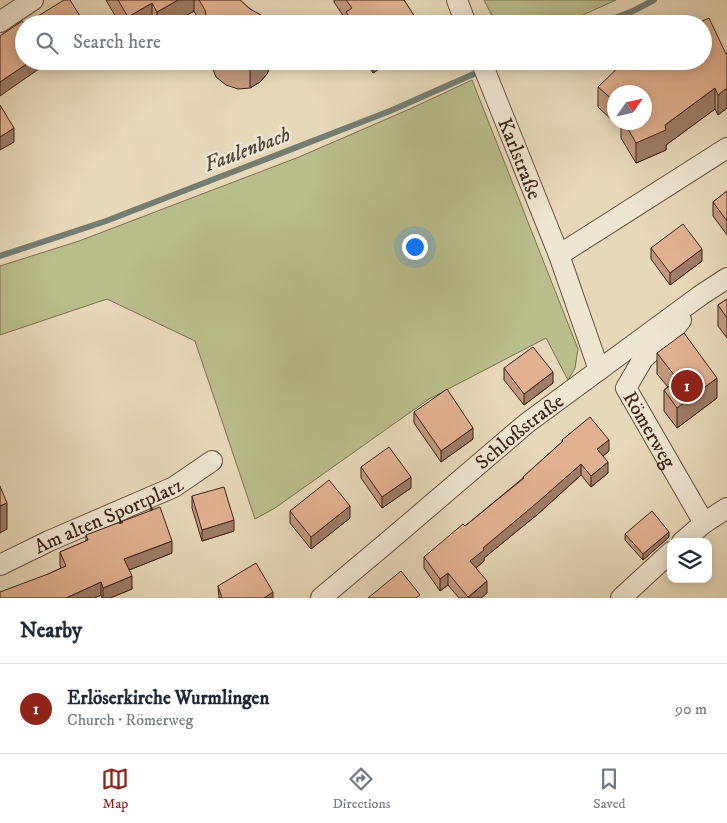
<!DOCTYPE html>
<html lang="en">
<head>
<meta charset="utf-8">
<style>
	:root { --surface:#fff; --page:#f6f6f7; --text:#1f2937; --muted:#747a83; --line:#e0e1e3; --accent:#8f2418 }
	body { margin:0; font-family:"IM FELL DW Pica",serif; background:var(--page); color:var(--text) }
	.controls { position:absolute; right:15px; bottom:15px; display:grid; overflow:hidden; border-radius:10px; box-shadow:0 2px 12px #0003 }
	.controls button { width:45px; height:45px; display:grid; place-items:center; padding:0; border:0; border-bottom:1px solid var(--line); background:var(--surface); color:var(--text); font:25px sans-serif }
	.compass { position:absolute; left:607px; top:85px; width:45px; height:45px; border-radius:50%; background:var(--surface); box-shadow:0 2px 12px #0003; rotate:56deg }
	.you { position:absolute; left:414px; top:246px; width:18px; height:18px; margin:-12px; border:4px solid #fff; border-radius:50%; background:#1a73e8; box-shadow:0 0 0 8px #1a73e833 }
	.badge { display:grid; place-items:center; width:32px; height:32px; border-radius:50%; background:var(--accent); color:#fff; font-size:16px; font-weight:700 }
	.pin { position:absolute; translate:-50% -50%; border:2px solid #fff; box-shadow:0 1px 5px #0006 }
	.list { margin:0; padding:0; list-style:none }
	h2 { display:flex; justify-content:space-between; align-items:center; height:65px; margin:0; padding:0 20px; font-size:21px }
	h2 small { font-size:16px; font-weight:400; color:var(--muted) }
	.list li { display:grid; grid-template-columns:32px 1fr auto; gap:15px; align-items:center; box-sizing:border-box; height:90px; padding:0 20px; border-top:1px solid var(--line) }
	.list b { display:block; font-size:19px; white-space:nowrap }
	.list p { margin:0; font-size:16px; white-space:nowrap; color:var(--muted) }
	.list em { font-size:16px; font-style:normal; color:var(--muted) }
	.icon { flex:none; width:28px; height:28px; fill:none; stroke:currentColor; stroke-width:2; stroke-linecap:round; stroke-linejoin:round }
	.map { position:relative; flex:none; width:727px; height:598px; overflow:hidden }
	.search { position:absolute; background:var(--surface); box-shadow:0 2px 12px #0003; left:15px; right:15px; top:15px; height:55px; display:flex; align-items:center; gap:12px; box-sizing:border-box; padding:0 18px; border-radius:28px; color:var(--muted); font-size:19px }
	.sheet { height:155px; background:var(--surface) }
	nav { display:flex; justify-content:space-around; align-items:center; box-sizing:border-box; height:70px; border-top:1px solid var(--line); background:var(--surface); font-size:14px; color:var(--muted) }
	nav a { display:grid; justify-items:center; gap:2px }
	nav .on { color:var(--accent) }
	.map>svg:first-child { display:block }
	.green { fill:#babd8c; stroke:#7c7051 }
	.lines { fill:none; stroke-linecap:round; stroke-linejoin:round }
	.stream { stroke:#737d72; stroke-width:6 }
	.minor-casing { stroke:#68503f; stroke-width:22 }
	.minor { stroke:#efe6d2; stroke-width:20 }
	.wall { fill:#c2987d; stroke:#3e2216 }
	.shaded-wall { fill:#9e7c66; stroke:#3e2216 }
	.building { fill:#e2b191; stroke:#3e2216 }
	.labels { text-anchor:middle; stroke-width:5; stroke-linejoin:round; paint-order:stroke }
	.street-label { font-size:20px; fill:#3e2216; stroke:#efe6d2 }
	.water-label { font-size:21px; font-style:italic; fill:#54483c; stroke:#efe6d2 }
</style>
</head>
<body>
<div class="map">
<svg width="727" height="598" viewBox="0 0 727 598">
	<rect width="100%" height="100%" fill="#e7d8b9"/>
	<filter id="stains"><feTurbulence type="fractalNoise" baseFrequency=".004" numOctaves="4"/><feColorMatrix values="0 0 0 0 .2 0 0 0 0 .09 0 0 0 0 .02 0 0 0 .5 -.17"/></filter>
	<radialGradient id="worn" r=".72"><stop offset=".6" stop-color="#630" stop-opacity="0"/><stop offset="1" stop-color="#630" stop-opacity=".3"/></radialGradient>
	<g class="green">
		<polygon points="484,0 616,0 563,24 496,24"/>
		<polygon points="472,80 578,349 575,368 568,380 546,338 429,399 275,508 255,519 195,341 107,299 0,335 0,266 79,241 299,157 412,108"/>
	</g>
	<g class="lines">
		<g class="stream">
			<polyline points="599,24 633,11 654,0"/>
			<polyline points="0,256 106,221 390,111 503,61"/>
		</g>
		<defs>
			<g id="minor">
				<polyline points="457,0 466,24"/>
				<polyline points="0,22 33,0"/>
				<path id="s1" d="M481 61 559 255 599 370"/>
				<polyline points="559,255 727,148"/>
				<path id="s2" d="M681 320 672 332 643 359 626 388 704 523"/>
				<polyline points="682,542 704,523 727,508"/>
				<path id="s3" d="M0 565 49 541 174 487 212 461"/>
				<path id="s4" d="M321 598 390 540 527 423 701 295 727 278"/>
				<polyline points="621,598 671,552"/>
			</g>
		</defs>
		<use href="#minor" class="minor-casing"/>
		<use href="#minor" class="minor"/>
	</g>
	<g class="wall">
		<polygon points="106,0 240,0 268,24 201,24 194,11 172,24 120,24"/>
		<polygon points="334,0 404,0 419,24 346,24 346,20 334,2"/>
		<polygon points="727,53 727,108 718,115 715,109 666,145 666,150 636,163 621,138 621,127 615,122 644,122 614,92 614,122 598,107 598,87"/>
		<polygon points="211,61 271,61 271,65 267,74 260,82 250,88 238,89 226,85 216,77 211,65"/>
		<polygon points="365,61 391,61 373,73"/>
		<polygon points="727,191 727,235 713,216 713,202"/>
		<polygon points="651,248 702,261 670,285 651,259"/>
		<polygon points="727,299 727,338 718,326 718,305"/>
		<polygon points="657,353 717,398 677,428 664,411 664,390 668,387 657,374"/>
		<polygon points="504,368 553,383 524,405 504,380"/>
		<polygon points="414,412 473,439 441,462 414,423"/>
		<polygon points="562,440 609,451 603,456 608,473 591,487 581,475 538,514 484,558 484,561 476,568 487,593 481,598 459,598 448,585 440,591 424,568 424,557 465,526 523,478 523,477 562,442"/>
		<polygon points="361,467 411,488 382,508 361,478"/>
		<polygon points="192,496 234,531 202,541 192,508"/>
		<polygon points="290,511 350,518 311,549 290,523"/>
		<polygon points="625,534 669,537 643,560 625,540"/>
		<polygon points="86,535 172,553 129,570 132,589 110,598 102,598 101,595 94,598 0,598 61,568 60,565 60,552 86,541"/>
		<polygon points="218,586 273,598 219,598"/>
	</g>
	<g class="shaded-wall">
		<polygon points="178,0 194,0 194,11 172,24 157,24 157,12"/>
		<polygon points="152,3 152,24 128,24 128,17"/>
		<polygon points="31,61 49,61 43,65 43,66 0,96 0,82"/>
		<polygon points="260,61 271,61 271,65 267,74 260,82 250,88 250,67"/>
		<polygon points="373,61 391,61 373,73"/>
		<polygon points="715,88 715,109 666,145 666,150 636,163 636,143 665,125"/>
		<polygon points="727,88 727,108 718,115 718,95"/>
		<polygon points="14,128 14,142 0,150 0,137"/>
		<polygon points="702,249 702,261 670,285 670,273"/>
		<polygon points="553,372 553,383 524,405 524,394"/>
		<polygon points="717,378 717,398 677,428 677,408"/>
		<polygon points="473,428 473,439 441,462 441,451"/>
		<polygon points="609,440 609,451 597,461 597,449"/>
		<polygon points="608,462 608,473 591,487 591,476"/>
		<polygon points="581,464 581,475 538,514 484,558 484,561 470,573 470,561 483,548"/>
		<polygon points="411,477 411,488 382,508 382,497"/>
		<polygon points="7,503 7,529 0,533 0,506"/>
		<polygon points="350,506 350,518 311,549 311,537"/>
		<polygon points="234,520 234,531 202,541 202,530"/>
		<polygon points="669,532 669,537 643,560 643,554"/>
		<polygon points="172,541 172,553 124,572 124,559"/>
		<polygon points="448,573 448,585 440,591 440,579"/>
		<polygon points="132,576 132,589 110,598 103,598 103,588"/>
		<polygon points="487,581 487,593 481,598 468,598"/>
		<polygon points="101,582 101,595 94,598 66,598"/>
		<polygon points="273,592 273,598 264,598"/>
	</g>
	<g class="building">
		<polygon points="64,0 70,0 85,24 25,24"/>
		<polygon points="118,0 178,0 157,12 152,3 128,17"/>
		<polygon points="199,0 240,0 250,9 261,15 268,24 208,24 205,10"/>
		<polygon points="346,0 404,0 419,23 418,24 354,24 346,12 352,8"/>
		<polygon points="709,18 726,54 727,53 727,88 718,95 715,88 665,125 666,130 636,143 624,122 644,122 644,92 614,92 614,101 598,87 625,61 703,61 703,24 696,24"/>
		<polygon points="22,21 24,24 24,61 31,61 0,82 0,36"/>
		<polygon points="222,61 260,61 250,67 238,68 226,64"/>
		<polygon points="0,105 14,128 0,137"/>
		<polygon points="727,191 727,221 713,202"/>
		<polygon points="683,224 702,249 670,273 651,248"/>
		<polygon points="727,299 727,318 718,305"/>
		<polygon points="684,333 717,378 677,408 664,390 678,380 657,353"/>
		<polygon points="533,347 553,372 524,394 504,368"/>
		<polygon points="447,389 473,428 441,451 414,412"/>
		<polygon points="590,417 609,440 597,449 608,462 591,476 581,464 538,502 483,548 484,550 470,561 487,581 468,597 448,573 440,579 424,557 463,524 465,526 524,478 523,477 563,441 562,440"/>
		<polygon points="389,447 411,477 382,497 361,467"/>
		<polygon points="329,480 350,506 311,537 290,511"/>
		<polygon points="0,486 7,503 0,506"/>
		<polygon points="224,487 234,520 202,530 192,496"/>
		<polygon points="160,507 172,541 124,559 132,576 103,588 101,582 66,598 0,598 0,592 48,574 66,566 60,552 88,540 86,535"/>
		<polygon points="652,511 669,532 643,554 625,534"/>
		<polygon points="256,563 273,592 264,598 222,598 218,586"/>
		<polygon points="401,571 420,595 416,598 368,598"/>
	</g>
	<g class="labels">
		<g class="street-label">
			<text dy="7" stroke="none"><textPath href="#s1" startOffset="105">Karlstraße</textPath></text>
			<text dy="7" stroke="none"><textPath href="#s2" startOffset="136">Römerweg</textPath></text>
			<text dy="7" stroke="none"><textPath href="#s4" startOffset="259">Schloßstraße</textPath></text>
			<text dy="7" stroke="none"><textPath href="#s3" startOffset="119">Am alten Sportplatz</textPath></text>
		</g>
		<g class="water-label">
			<text transform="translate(247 149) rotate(-21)" y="7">Faulenbach</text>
		</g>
	</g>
	<rect width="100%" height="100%" filter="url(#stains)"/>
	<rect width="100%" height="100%" fill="url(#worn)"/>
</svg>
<div class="controls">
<button><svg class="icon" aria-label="layers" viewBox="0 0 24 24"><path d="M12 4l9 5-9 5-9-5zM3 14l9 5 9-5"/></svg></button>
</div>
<svg class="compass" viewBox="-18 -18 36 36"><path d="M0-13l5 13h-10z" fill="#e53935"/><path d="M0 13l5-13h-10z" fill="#747a83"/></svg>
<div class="you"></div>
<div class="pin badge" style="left:687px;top:386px">1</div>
<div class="search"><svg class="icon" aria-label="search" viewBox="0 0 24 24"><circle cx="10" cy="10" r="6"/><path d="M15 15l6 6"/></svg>Search here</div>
</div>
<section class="sheet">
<h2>Nearby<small></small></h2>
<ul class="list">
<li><span class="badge">1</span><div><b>Erlöserkirche Wurmlingen</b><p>Church · Römerweg</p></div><em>90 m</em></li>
</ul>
</section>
<nav>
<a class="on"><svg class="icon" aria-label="map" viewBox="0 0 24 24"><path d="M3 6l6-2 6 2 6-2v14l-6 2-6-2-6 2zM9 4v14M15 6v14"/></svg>Map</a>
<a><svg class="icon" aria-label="directions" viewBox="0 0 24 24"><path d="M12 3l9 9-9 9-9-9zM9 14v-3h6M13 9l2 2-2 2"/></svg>Directions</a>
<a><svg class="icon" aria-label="saved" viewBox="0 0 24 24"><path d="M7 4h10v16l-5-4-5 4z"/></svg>Saved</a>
</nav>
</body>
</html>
